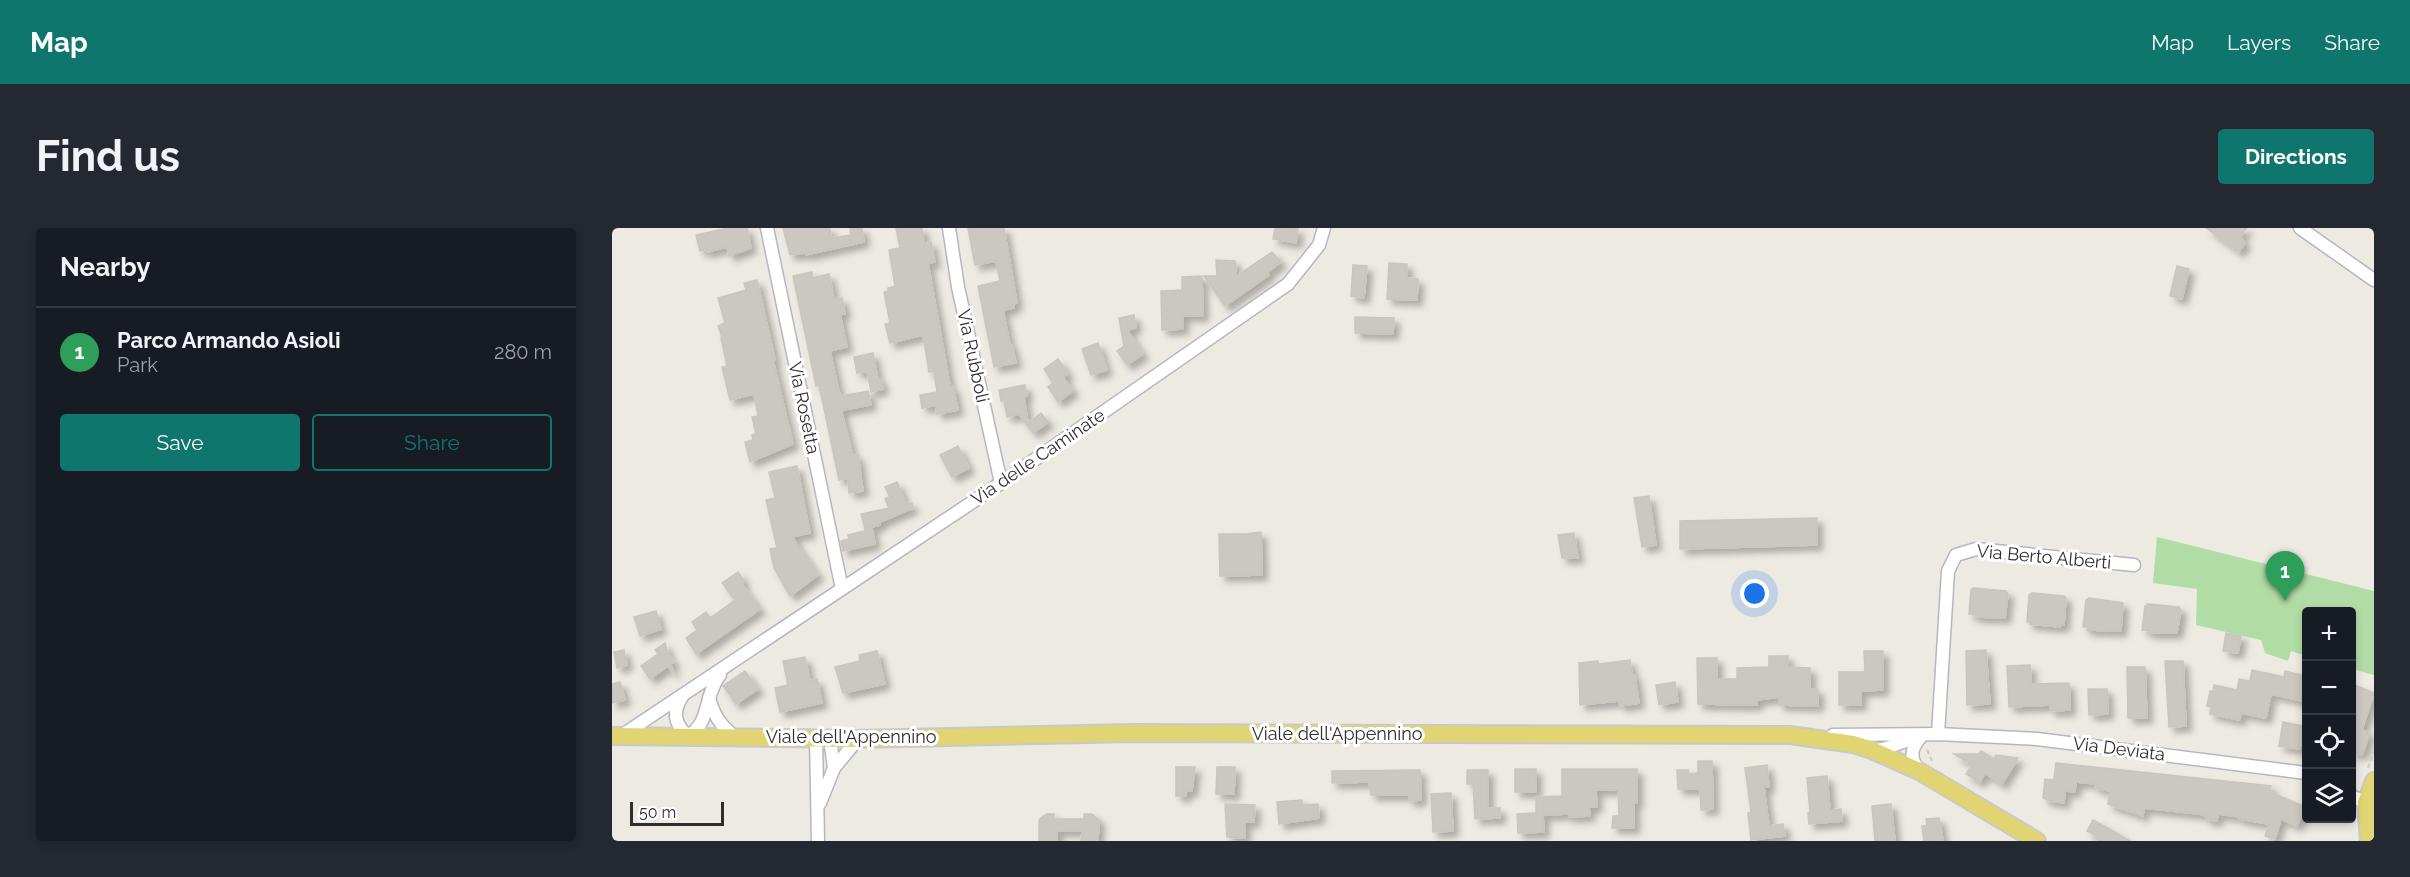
<!DOCTYPE html>
<html lang="en">
<head>
<meta charset="utf-8">
<style>
	:root { --surface:#171b24; --page:#242831; --text:#f1f3f6; --muted:#9ea1a6; --line:#363941; --accent:#0f766e }
	body { margin:0; font-family:Raleway,sans-serif; background:var(--page); color:var(--text) }
	.controls { position:absolute; right:18px; bottom:18px; display:grid; overflow:hidden; border-radius:6px; box-shadow:0 3px 9px #0003 }
	.controls button { width:54px; height:54px; display:grid; place-items:center; padding:0; border:0; border-bottom:2px solid var(--line); background:var(--surface); color:var(--text); font:30px sans-serif }
	.scale { position:absolute; left:18px; bottom:15px; width:94px; box-sizing:border-box; padding-left:6px; border:3px solid #2e2e2e; border-top:0; font-size:16px; line-height:21px; white-space:nowrap; color:#2e2e2e; -webkit-text-stroke:4px #fff; paint-order:stroke }
	.you { position:absolute; left:1143px; top:366px; width:21px; height:21px; margin:-15px; border:4px solid #fff; border-radius:50%; background:#1a73e8; box-shadow:0 0 0 9px #1a73e833 }
	.badge { display:grid; place-items:center; width:39px; height:39px; border-radius:50%; background:var(--accent); color:#fff; font-size:20px; font-weight:700 }
	.pin { position:absolute; translate:-50% -50px; filter:drop-shadow(0 2px 3px #0008) }
	.pin::after { content:''; position:absolute; top:32px; width:21px; height:18px; background:inherit; clip-path:polygon(0 0,100% 0,50% 100%) }
	.list { margin:0; padding:0; list-style:none }
	h2 { display:flex; justify-content:space-between; align-items:center; height:78px; margin:0; padding:0 24px; font-size:26px }
	h2 small { font-size:20px; font-weight:400; color:var(--muted) }
	.list li { display:grid; grid-template-columns:39px 1fr auto; gap:18px; align-items:center; box-sizing:border-box; height:90px; padding:0 24px; border-top:2px solid var(--line) }
	.list b { display:block; font-size:22px; white-space:nowrap }
	.list p { margin:0; font-size:20px; white-space:nowrap; color:var(--muted) }
	.list em { font-size:20px; font-style:normal; color:var(--muted) }
	.actions { display:flex; gap:12px; padding:18px 24px }
	.actions a { flex:1; padding:14px 0; border:2px solid var(--accent); border-radius:6px; text-align:center; font-size:21px; color:var(--accent) }
	.actions .main { background:var(--accent); color:#fff }
	.icon { flex:none; width:33px; height:33px; fill:none; stroke:currentColor; stroke-width:2; stroke-linecap:round; stroke-linejoin:round }
	.map { position:relative; flex:none; width:1762px; height:613px; overflow:hidden; border-radius:6px }
	header { display:flex; align-items:center; gap:36px; box-sizing:border-box; height:84px; padding:0 30px; background:var(--accent); color:#fff }
	header strong { font-size:28px }
	nav { display:flex; gap:33px; margin-inline-start:auto; font-size:21px }
	.intro { display:flex; align-items:center; justify-content:space-between; box-sizing:border-box; height:144px; padding:0 36px }
	h1 { margin:0; font-size:42px }
	.button { padding:15px 27px; border-radius:6px; background:var(--accent); color:#fff; font-size:21px; font-weight:700 }
	main { display:flex; gap:36px; padding:0 36px }
	aside { flex:1; background:var(--surface); border-radius:6px; box-shadow:0 3px 9px #0003 }
	.map>svg:first-child { display:block }
	.green { fill:#b2dca6 }
	.building { fill:#cac8c0; stroke:#c9c6bc; stroke-width:1.5; filter:url(#shadow) }
	.lines { fill:none; stroke-linecap:round; stroke-linejoin:round }
	.minor-casing { stroke:#b5b6c0; stroke-width:15 }
	.major-casing { stroke:#c9c9c9; stroke-width:20 }
	.path { stroke:#c9c9c9; stroke-width:2; stroke-dasharray:4.5 3; stroke-linecap:butt }
	.minor { stroke:#fff; stroke-width:12 }
	.major { stroke:#e1d573; stroke-width:16 }
	.labels { text-anchor:middle; stroke-width:6; stroke-linejoin:round; paint-order:stroke }
	.street-label { font-size:18px; fill:#2e2e2e; stroke:#fff }
</style>
</head>
<body>
<header>
<strong>Map</strong>
<nav><a>Map</a><a>Layers</a><a>Share</a></nav>
</header>
<div class="intro"><h1>Find us</h1><a class="button">Directions</a></div>
<main>
<aside>
<h2>Nearby<small></small></h2>
<ul class="list">
<li><span class="badge" style="background:#2e9e5b">1</span><div><b>Parco Armando Asioli</b><p>Park</p></div><em>280 m</em></li>
</ul>
<div class="actions"><a class="main">Save</a><a>Share</a></div>
</aside>
<div class="map">
<svg width="1762" height="613" viewBox="0 0 1762 613">
	<defs>
		<filter id="shadow"><feDropShadow dx="5.5" dy="5.5" stdDeviation="3" flood-color="#0004"/></filter>
	</defs>
	<rect width="100%" height="100%" fill="#edeae2"/>
	<polygon class="green" points="1545,309 1762,363 1762,447 1740,441 1740,383 1694,383 1694,428 1679,423 1676,433 1653,425 1649,412 1584,397 1585,361 1541,355"/>
	<g class="building">
		<polygon points="116,0 135,0 139,20 117,28 115,19 95,24 94,21 88,23 84,7"/>
		<polygon points="171,0 218,0 219,10 239,7 238,0 250,0 252,14 194,27 193,25 178,27"/>
		<polygon points="284,0 310,0 312,15 319,14 323,34 316,35 338,158 341,158 346,182 325,186 324,177 310,180 308,167 325,164 322,143 317,144 311,107 278,115 273,96 278,95 272,64 276,63 276,60 283,58 277,22 288,20"/>
		<polygon points="356,0 392,0 405,75 401,76 402,80 391,82 398,117 400,117 404,135 382,139 366,58 388,53 384,33 363,37"/>
		<polygon points="663,0 686,1 684,15 661,11"/>
		<polygon points="1594,0 1635,0 1628,8 1633,15 1627,24"/>
		<polygon points="660,24 669,34 655,45 657,47 613,78 592,48 605,48 604,32 623,33 624,48"/>
		<polygon points="777,35 795,36 795,50 806,51 805,72 775,71"/>
		<polygon points="741,37 755,38 752,70 739,68"/>
		<polygon points="1565,38 1577,41 1570,71 1558,68"/>
		<polygon points="200,44 201,50 217,46 222,71 230,70 233,86 228,86 235,119 218,123 227,164 229,168 256,163 259,177 231,182 230,185 241,228 246,227 251,263 237,265 236,250 227,252 207,157 204,158 181,48"/>
		<polygon points="590,48 591,88 571,88 571,101 550,102 549,63 570,62 570,49"/>
		<polygon points="145,52 163,132 161,132 181,216 138,234 133,214 141,212 140,207 144,206 140,189 146,188 142,166 118,172 110,139 115,138 109,110 110,109 106,98 113,95 106,70 134,62 132,55"/>
		<polygon points="522,87 524,100 515,102 531,126 515,137 505,123 512,118 507,90"/>
		<polygon points="743,89 782,90 781,106 743,105"/>
		<polygon points="486,115 495,142 479,147 470,121"/>
		<polygon points="261,125 266,152 269,151 271,161 259,164 255,143 245,145 242,129"/>
		<polygon points="446,131 456,146 451,149 461,163 446,174 436,159 441,155 432,141"/>
		<polygon points="413,157 415,168 412,169 416,195 429,185 436,194 421,205 407,186 395,189 392,172 389,173 387,162"/>
		<polygon points="346,218 357,240 340,249 328,227"/>
		<polygon points="185,238 198,305 180,309 206,347 178,368 162,340 158,321 165,320 154,272 163,270 157,244"/>
		<polygon points="285,254 294,276 300,275 301,280 268,294 268,297 253,301 249,286 277,280 273,271 278,269 273,259"/>
		<polygon points="1037,268 1044,317 1030,319 1022,270"/>
		<polygon points="1205,290 1205,317 1068,321 1068,293"/>
		<polygon points="260,301 263,316 231,323 229,313 237,311 236,307"/>
		<polygon points="649,304 650,347 608,348 607,306 633,306"/>
		<polygon points="962,305 966,330 950,330 946,307"/>
		<polygon points="126,344 132,353 129,355 148,381 84,426 74,410 85,402 80,394 94,384 98,390 123,372 110,355"/>
		<polygon points="1361,360 1394,363 1396,366 1393,390 1364,389 1364,387 1357,386 1359,362"/>
		<polygon points="1420,365 1452,368 1454,370 1452,397 1448,397 1448,399 1418,396 1419,394 1415,394 1417,367"/>
		<polygon points="1477,370 1511,375 1509,403 1475,402 1476,399 1471,399 1474,372"/>
		<polygon points="1535,376 1567,379 1569,382 1565,405 1538,405 1538,403 1530,402 1533,378 1535,379"/>
		<polygon points="44,383 49,401 28,408 22,389"/>
		<polygon points="1614,405 1629,408 1626,425 1611,423"/>
		<polygon points="53,415 56,426 62,434 59,436 62,446 56,438 38,451 29,438 46,426 43,422"/>
		<polygon points="12,422 15,437 5,440 2,424"/>
		<polygon points="1374,422 1378,476 1355,477 1354,423"/>
		<polygon points="265,423 273,456 231,465 223,439 248,433 247,427"/>
		<polygon points="1252,423 1271,423 1271,462 1249,463 1249,477 1227,477 1227,444 1253,444"/>
		<polygon points="1157,428 1176,428 1176,439 1198,440 1198,461 1206,461 1206,478 1167,477 1167,469 1145,472 1145,477 1086,476 1085,430 1105,430 1105,451 1125,451 1125,440 1157,439"/>
		<polygon points="193,429 198,453 205,451 210,475 168,484 163,460 176,457 171,433"/>
		<polygon points="1018,432 1020,447 1023,447 1027,475 1008,478 1007,473 968,477 967,435 986,433 987,436"/>
		<polygon points="1553,433 1571,433 1574,498 1557,499"/>
		<polygon points="1418,437 1419,456 1457,455 1458,482 1439,483 1438,477 1397,479 1395,438"/>
		<polygon points="1515,439 1533,439 1535,490 1516,490"/>
		<polygon points="1640,442 1672,449 1673,443 1693,448 1690,473 1659,466 1654,490 1629,485 1628,492 1598,486 1599,479 1595,478 1598,463 1601,464 1602,457 1625,462 1627,451 1638,453"/>
		<polygon points="133,443 146,461 124,476 111,458"/>
		<polygon points="8,454 13,472 0,475 0,456"/>
		<polygon points="1063,454 1066,474 1047,477 1044,457"/>
		<polygon points="1740,456 1762,465 1750,502 1758,505 1750,527 1742,524 1740,528"/>
		<polygon points="1476,461 1495,461 1496,486 1477,487"/>
		<polygon points="1671,494 1692,498 1688,521 1667,518"/>
		<polygon points="1369,523 1382,531 1384,527 1406,530 1390,556 1373,545 1368,554 1354,546 1360,537 1342,526 1367,526"/>
		<polygon points="1086,533 1100,533 1101,581 1089,582 1088,561 1066,561 1065,542 1076,542 1077,546 1086,545"/>
		<polygon points="1444,535 1659,558 1658,564 1693,579 1685,598 1669,591 1663,611 1653,608 1657,596 1627,591 1628,589 1606,586 1605,593 1594,591 1594,588 1587,586 1532,580 1531,588 1496,576 1498,563 1483,560 1484,556 1464,554 1463,564 1453,563 1452,575 1438,573 1431,570 1433,551 1442,552"/>
		<polygon points="1155,537 1157,559 1152,559 1157,598 1171,596 1173,608 1139,612 1136,585 1139,584 1133,540"/>
		<polygon points="564,539 583,539 580,563 574,563 574,568 564,568"/>
		<polygon points="605,539 623,539 622,566 604,566"/>
		<rect x="903" y="541" width="21" height="23"/>
		<polygon points="950,541 1025,541 1025,575 1022,575 1022,600 1000,600 1001,588 1007,588 1006,562 984,562 985,579 977,579 978,588 957,589 957,586 931,587 932,604 906,605 905,586 924,585 924,569 950,568"/>
		<polygon points="808,542 809,572 797,573 797,567 759,567 757,554 720,555 720,543"/>
		<polygon points="855,542 876,542 876,580 888,580 888,590 863,591 861,556 855,556"/>
		<polygon points="1215,548 1218,582 1229,581 1230,593 1197,596 1196,585 1198,584 1195,550"/>
		<polygon points="839,565 841,603 821,604 819,566"/>
		<polygon points="690,572 690,577 706,576 707,590 667,596 665,574"/>
		<polygon points="613,576 643,577 642,594 633,594 633,610 615,609"/>
		<polygon points="1279,576 1283,613 1263,613 1260,578"/>
		<polygon points="435,586 442,586 442,591 472,591 472,586 480,586 487,592 486,613 469,613 470,603 445,603 445,613 427,613 427,593 428,590"/>
		<polygon points="1327,590 1331,612 1312,613 1310,598 1315,598 1314,591"/>
		<polygon points="1481,592 1501,603 1518,613 1494,613 1475,603"/>
	</g>
	<g class="lines">
		<defs>
			<g id="minor">
				<polyline points="155,0 230,361"/>
				<polyline points="337,0 346,59 389,255"/>
				<polyline points="1688,0 1762,52"/>
				<path d="M71 467C60 483 62 496 76 508 99 495 92 466 108 447"/>
				<path d="M97 470C102 488 109 498 123 509"/>
				<polyline points="1326,506 1336,343 1344,327 1364,321 1522,337"/>
				<polyline points="1221,507 1326,506 1425,511 1694,545"/>
				<polyline points="9,508 389,255 676,56 707,17 712,0"/>
				<polyline points="204,510 206,613"/>
				<polyline points="218,511 222,540"/>
				<path d="M1263 522C1278 521 1289 513 1304 510"/>
				<path d="M1307 543C1298 531 1298 521 1308 510"/>
				<polyline points="1740,568 1754,575"/>
				<polyline points="208,575 222,540 246,511"/>
			</g>
			<g id="major">
				<polyline points="0,508 246,511 522,505 1178,507 1241,516 1260,522 1307,543 1425,613"/>
				<polyline points="1757,613 1754,575 1762,553"/>
			</g>
		</defs>
		<use href="#minor" class="minor-casing"/>
		<use href="#major" class="major-casing"/>
		<g class="path">
			<polyline points="1315,522 1320,533"/>
			<polyline points="1756,540 1762,523"/>
		</g>
		<use href="#minor" class="minor"/>
		<use href="#major" class="major"/>
	</g>
	<g class="labels">
		<g class="street-label">
			<text transform="translate(361 128) rotate(78)" y="6">Via Rubboli</text>
			<text transform="translate(192 180) rotate(78)" y="6">Via Rosetta</text>
			<text transform="translate(426 229) rotate(-34)" y="6">Via delle Caminate</text>
			<text transform="translate(1432 329) rotate(5)" y="6">Via Berto Alberti</text>
			<text x="725" y="512">Viale dell'Appennino</text>
			<text x="239" y="515">Viale dell'Appennino</text>
			<text transform="translate(1507 521) rotate(7)" y="6">Via Deviata</text>
		</g>
	</g>
</svg>
<div class="controls">
<button>+</button>
<button>−</button>
<button><svg class="icon" aria-label="locate" viewBox="0 0 24 24"><circle cx="12" cy="12" r="6"/><path d="M12 2v4M12 18v4M2 12h4M18 12h4"/></svg></button>
<button><svg class="icon" aria-label="layers" viewBox="0 0 24 24"><path d="M12 4l9 5-9 5-9-5zM3 14l9 5 9-5"/></svg></button>
</div>
<div class="scale">50 m</div>
<div class="you"></div>
<div class="pin badge" style="left:1673px;top:373px;background:#2e9e5b">1</div>
</div>
</main>
</body>
</html>
